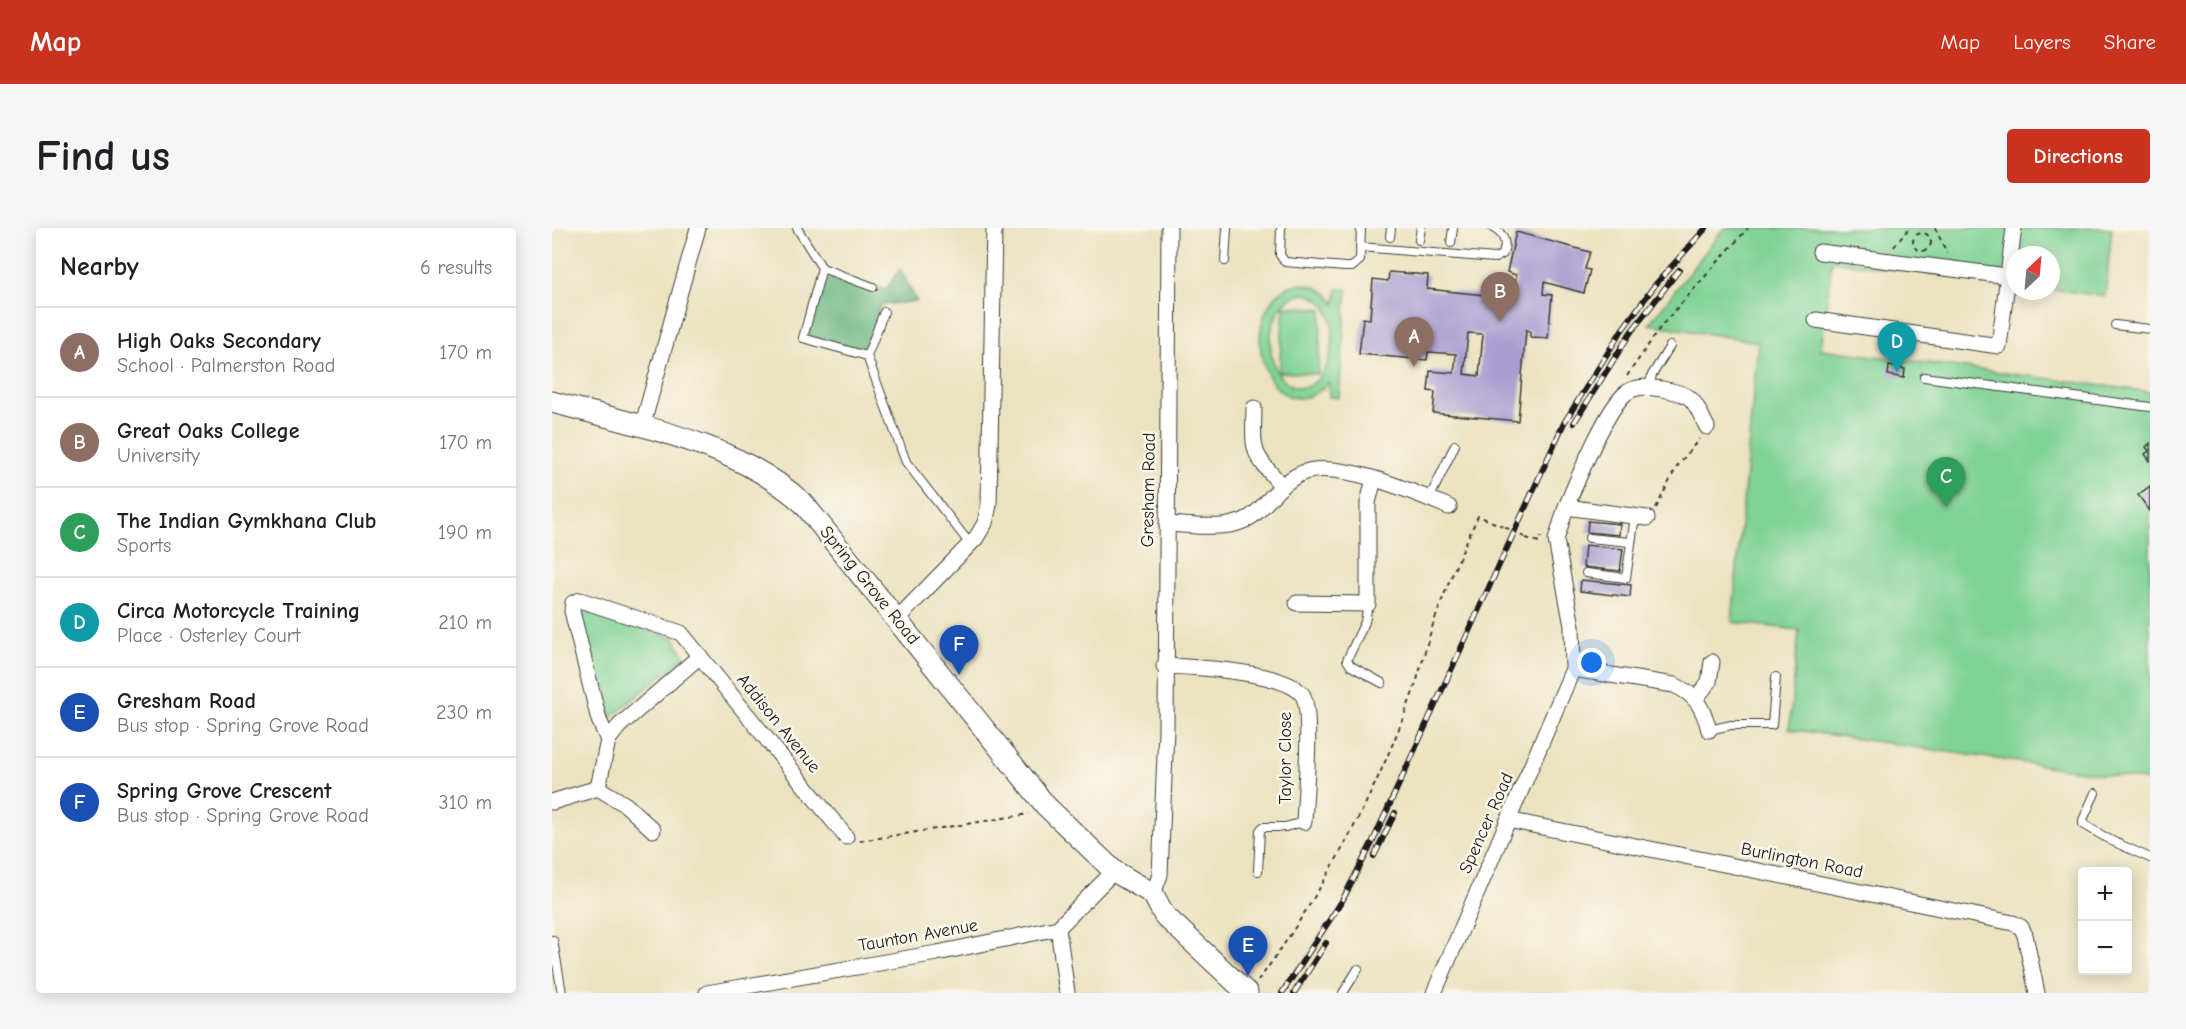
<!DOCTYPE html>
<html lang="en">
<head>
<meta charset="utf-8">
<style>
	:root { --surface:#fff; --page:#f6f6f6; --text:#202124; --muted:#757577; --line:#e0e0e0; --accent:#c8321e }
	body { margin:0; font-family:"Comic Neue",sans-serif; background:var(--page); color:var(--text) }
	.controls { position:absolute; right:18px; bottom:18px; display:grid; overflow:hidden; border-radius:6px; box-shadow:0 3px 15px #0003 }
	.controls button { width:54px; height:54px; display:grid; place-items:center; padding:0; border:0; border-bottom:2px solid var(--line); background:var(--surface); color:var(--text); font:30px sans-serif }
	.compass { position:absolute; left:1454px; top:18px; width:54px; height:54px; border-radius:50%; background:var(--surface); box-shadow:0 3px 15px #0003; rotate:26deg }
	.you { position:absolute; left:1040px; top:435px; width:21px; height:21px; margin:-15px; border:4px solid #fff; border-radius:50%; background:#1a73e8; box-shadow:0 0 0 9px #1a73e833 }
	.badge { display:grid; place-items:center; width:39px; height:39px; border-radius:50%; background:var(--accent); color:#fff; font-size:20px; font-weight:700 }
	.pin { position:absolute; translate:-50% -50px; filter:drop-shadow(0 2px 3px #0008) }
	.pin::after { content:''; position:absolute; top:32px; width:21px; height:18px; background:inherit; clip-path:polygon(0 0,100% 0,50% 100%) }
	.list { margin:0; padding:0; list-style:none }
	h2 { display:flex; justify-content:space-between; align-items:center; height:78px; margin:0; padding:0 24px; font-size:26px }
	h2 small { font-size:20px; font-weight:400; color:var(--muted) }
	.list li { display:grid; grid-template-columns:39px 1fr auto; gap:18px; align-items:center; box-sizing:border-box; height:90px; padding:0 24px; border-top:2px solid var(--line) }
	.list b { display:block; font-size:22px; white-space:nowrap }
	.list p { margin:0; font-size:20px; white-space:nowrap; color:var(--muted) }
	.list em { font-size:20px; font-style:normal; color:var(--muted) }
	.map { position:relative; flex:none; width:1598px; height:765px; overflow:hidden; border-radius:6px }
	header { display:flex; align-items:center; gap:36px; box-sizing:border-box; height:84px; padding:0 30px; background:var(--accent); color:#fff }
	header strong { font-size:28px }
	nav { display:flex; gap:33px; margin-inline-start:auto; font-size:21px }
	.intro { display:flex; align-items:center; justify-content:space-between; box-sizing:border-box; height:144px; padding:0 36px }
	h1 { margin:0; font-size:42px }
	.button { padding:15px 27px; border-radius:6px; background:var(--accent); color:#fff; font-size:21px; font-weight:700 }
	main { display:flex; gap:36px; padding:0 36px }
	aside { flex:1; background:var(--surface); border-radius:6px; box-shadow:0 3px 15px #0003 }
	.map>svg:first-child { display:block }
	.green { fill:#7fd295; stroke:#4e7758; stroke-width:1.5; fill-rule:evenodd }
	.forest { fill:#67b47e; stroke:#42684d; stroke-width:1.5 }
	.building { fill:#aa9ed0; fill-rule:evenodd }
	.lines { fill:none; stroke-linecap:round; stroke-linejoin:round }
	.lane-casing { stroke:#3b3a35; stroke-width:10 }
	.street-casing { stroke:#3b3a35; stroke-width:17 }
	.secondary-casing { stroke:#3b3a35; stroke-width:23 }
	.path { stroke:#3b3a35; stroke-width:2; stroke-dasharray:4.5 4.5; stroke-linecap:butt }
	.lane { stroke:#fff; stroke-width:8 }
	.street { stroke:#fff; stroke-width:15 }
	.secondary { stroke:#fff; stroke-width:21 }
	.rail-casing { stroke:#1c1c1c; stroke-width:6 }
	.rail { stroke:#fbf7ec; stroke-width:4; stroke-dasharray:11; stroke-linecap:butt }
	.path-bridge { stroke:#3b3a35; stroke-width:2; stroke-dasharray:4.5 4.5; stroke-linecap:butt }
	.labels { text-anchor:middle; stroke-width:5; stroke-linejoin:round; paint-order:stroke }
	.street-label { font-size:18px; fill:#1c1c1c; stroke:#fbf7ec }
</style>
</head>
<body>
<header>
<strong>Map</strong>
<nav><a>Map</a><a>Layers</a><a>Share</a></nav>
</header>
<div class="intro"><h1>Find us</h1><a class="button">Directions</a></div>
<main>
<aside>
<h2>Nearby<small>6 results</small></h2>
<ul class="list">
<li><span class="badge" style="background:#8d6e63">A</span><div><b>High Oaks Secondary</b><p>School · Palmerston Road</p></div><em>170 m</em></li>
<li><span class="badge" style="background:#8d6e63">B</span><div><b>Great Oaks College</b><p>University</p></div><em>170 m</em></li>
<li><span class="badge" style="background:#2e9e5b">C</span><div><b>The Indian Gymkhana Club</b><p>Sports</p></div><em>190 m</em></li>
<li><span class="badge" style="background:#0f9aa8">D</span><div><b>Circa Motorcycle Training</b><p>Place · Osterley Court</p></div><em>210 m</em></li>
<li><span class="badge" style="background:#1a4fb4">E</span><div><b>Gresham Road</b><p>Bus stop · Spring Grove Road</p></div><em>230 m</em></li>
<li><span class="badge" style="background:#1a4fb4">F</span><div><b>Spring Grove Crescent</b><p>Bus stop · Spring Grove Road</p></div><em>310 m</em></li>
</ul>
</aside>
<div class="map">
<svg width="1598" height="765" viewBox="0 0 1598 765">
	<rect width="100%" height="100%" fill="#fbf7ec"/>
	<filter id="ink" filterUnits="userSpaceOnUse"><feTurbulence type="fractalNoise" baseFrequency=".0167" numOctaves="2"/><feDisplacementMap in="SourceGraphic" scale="12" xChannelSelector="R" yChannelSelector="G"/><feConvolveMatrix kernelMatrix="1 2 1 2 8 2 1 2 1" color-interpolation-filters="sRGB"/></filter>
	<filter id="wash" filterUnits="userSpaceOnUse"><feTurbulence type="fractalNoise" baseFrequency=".008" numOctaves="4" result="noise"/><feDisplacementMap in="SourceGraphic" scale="24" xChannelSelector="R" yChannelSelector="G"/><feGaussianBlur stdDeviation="1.35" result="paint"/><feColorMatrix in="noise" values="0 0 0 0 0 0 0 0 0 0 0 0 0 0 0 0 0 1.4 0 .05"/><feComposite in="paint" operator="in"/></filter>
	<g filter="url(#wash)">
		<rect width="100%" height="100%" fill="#ebe2c0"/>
		<g class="green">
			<polygon points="1172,0 1560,0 1553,68 1499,61 1499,27 1463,27 1463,56 1280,33 1269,121 1598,164 1598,553 1237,501 1247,402 1180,394 1206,114 1097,96"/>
			<path d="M741 57C759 54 773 60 783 76L785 61H795L787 170 777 169V154C718 215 676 83 741 57ZM752 66C804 73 778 180 737 156 726 150 721 136 719 125 716 101 725 69 752 66Z"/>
			<polygon points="732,78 770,81 766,146 727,144"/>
			<polygon points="26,379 123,411 133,429 58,490"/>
		</g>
		<polygon class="forest" points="348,41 365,73 328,77 318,109 311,120 303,121 254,107 266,61 275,50 334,61"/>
		<g id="blocks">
			<g class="building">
				<path d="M964 4 1038 24 1033 41 1038 42 1032 65 992 54 991 66 1000 67 996 110 978 109V103L974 102 966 193 881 185 883 164 876 163 878 143 902 145 904 126 876 124 875 132 807 126 811 90 818 91 821 51 836 53 837 44 876 47 875 61 962 70 964 47 955 44ZM916 105 931 106 927 148 912 146Z"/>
				<polygon points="1337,138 1353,141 1352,150 1336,147"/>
				<polygon points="1598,215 1598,233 1593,226 1597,223 1594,219"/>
				<polygon points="1598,258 1598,283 1586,267"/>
				<polygon points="1036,293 1068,296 1067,307 1035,304"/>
				<polygon points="1033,317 1071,321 1068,343 1031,339"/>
				<polygon points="1029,352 1079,357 1078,369 1028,363"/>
			</g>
		</g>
	</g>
	<g filter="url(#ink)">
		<use href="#blocks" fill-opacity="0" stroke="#3b3a35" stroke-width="1.5"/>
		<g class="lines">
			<defs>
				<g id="lane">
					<polyline points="245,0 270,40 251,110 315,128 354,234 418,316"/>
					<polyline points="729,0 728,27 733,34 793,39 800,39 808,32 809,0"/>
					<polyline points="838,9 839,0"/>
					<polyline points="867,12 869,0"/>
					<polyline points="899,15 901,0"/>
					<path d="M808 19 943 30 951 26C955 14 952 6 941 0"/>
					<polyline points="673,33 675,0"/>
					<polyline points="270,40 321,59"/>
					<polyline points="1563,97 1598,101"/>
					<polyline points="315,128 332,84"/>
					<polyline points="1372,149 1598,179"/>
					<polyline points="1097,159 1100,147 1118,118"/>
					<polyline points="877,271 903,217"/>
					<polyline points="1037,310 1078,314"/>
					<polyline points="1034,345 1074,350 1083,288"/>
					<polyline points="816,376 813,394 795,432 799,438 830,455"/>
					<polyline points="1157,502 1179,497 1220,497 1224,449"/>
					<polyline points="1543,565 1531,592 1531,596 1558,612 1598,630"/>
					<polyline points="706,643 708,602 711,599 733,599 752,594"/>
					<polyline points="1,712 10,765"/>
					<polyline points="791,765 806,741"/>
				</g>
				<g id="street">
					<polyline points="1268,24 1463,49"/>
					<polyline points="1264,92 1447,118 1462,0"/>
					<path d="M702 180C701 226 699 223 730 258"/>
					<polyline points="90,199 146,0"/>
					<path d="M1095 290 1014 279C1025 253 1054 181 1074 165 1085 157 1097 159 1110 161 1143 167 1140 170 1155 199"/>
					<path d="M615 296C646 297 684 306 707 282 720 269 731 254 748 246 782 229 864 265 897 279"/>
					<polyline points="745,375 816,376 816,275 822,251"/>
					<polyline points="346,390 424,310 433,295 437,277 442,0"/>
					<path d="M612 438C642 439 730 443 750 466 761 480 753 571 752 594"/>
					<path d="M1021 441 1122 457C1143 466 1151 479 1157 502"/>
					<polyline points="1144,470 1157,454 1160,434"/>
					<polyline points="56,512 47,492 20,383 21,375 28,372 129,405 294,609"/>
					<polyline points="46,560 74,577 101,602"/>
					<polyline points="0,574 46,560 56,512 67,498 148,428"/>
					<polyline points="956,592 1461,695 1469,699 1473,707 1485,765"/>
					<polyline points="601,666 608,647 614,502 617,0"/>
					<polyline points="506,700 515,765"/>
					<polyline points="155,765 385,725 506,700 562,643"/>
					<polyline points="882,765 1021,441 1020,398 1004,312 1014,279"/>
				</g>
				<path id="secondary" d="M0 174C86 198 183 214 251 275L494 578 562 643 601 666 612 687 695 765"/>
			</defs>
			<use href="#lane" class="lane-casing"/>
			<use href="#street" class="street-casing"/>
			<use href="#secondary" class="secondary-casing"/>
			<g class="path">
				<polyline points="1383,0 1395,25"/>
				<circle cx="1370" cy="14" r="9"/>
				<polyline points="1342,19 1357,0"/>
				<polyline points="1075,148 1110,97 1196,0"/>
				<polyline points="1104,280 1124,240 1147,211"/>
				<polyline points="974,310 987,314 989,309"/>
				<polyline points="308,613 477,586"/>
				<path d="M706 753C769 667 821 572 858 472 868 447 873 419 882 394 895 357 910 323 926 288L953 299"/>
			</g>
			<use href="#lane" class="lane"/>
			<use href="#street" class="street"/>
			<use href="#secondary" class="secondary"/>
			<defs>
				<g id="rail">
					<polyline points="1022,195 1079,104 1127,42"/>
					<polyline points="822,628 843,585"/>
					<polyline points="730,765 790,673 821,613 1012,195 1070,102 1103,57 1154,0"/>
					<polyline points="742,765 774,715"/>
				</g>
			</defs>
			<use href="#rail" class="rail-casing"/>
			<use href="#rail" class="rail"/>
			<polyline class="path-bridge" points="953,299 974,310"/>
		</g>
	</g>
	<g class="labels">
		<g class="street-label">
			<text transform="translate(596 262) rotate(-89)" y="6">Gresham Road</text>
			<text transform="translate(318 357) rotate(51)" y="6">Spring Grove Road</text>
			<text transform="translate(227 495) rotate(51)" y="6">Addison Avenue</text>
			<text transform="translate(733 530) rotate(-90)" y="6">Taylor Close</text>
			<text transform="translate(934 595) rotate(-66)" y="6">Spencer Road</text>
			<text transform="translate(1250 632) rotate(11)" y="6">Burlington Road</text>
			<text transform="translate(366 707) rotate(-10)" y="6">Taunton Avenue</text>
		</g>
	</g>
</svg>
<div class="controls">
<button>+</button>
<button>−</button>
</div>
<svg class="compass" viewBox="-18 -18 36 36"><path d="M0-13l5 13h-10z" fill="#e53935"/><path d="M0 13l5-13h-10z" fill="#757577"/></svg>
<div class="you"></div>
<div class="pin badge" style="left:862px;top:139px;background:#8d6e63">A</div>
<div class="pin badge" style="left:948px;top:94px;background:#8d6e63">B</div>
<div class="pin badge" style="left:1394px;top:279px;background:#2e9e5b">C</div>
<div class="pin badge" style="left:1345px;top:144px;background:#0f9aa8">D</div>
<div class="pin badge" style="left:696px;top:748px;background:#1a4fb4">E</div>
<div class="pin badge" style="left:407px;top:447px;background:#1a4fb4">F</div>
</div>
</main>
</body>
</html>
